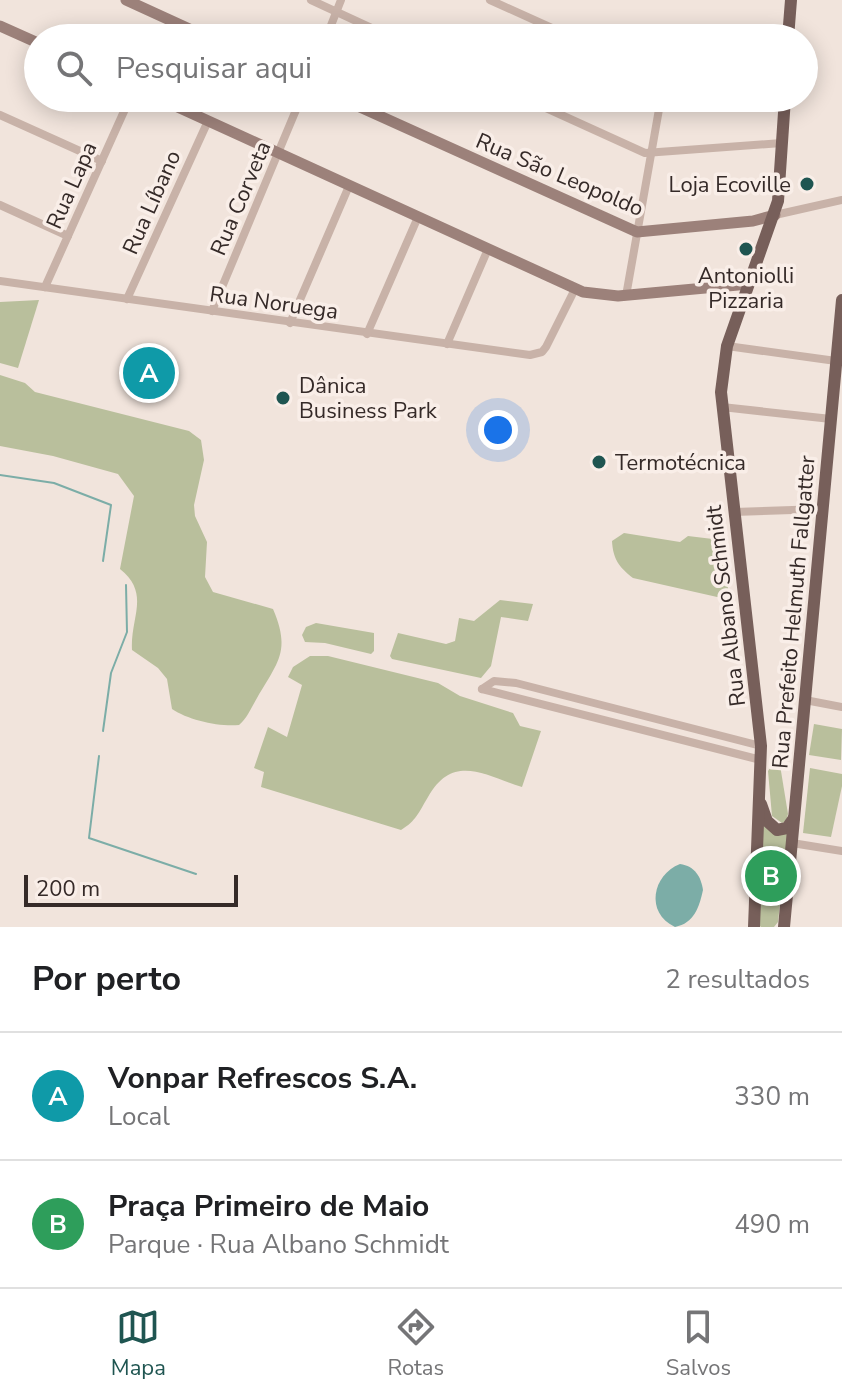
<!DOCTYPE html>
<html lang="pt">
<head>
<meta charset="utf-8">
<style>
	:root { --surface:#fff; --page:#f6f6f6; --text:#202124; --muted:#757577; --line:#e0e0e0; --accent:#1f5551 }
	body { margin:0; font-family:"Nunito Sans",sans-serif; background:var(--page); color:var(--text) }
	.scale { position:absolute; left:24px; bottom:20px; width:214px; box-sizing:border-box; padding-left:8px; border:4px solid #352a28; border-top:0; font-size:22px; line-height:28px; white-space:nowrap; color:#352a28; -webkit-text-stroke:6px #f9eee8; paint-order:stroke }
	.you { position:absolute; left:498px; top:430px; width:28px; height:28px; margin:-20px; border:6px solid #fff; border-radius:50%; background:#1a73e8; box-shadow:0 0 0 12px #1a73e833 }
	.badge { display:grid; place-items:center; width:52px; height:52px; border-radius:50%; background:var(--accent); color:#fff; font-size:26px; font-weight:700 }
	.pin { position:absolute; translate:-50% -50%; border:4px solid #fff; box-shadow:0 2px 8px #0006 }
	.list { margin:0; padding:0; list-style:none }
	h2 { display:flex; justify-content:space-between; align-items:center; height:104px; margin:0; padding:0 32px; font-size:34px }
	h2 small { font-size:26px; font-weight:400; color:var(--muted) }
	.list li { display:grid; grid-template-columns:52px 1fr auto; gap:24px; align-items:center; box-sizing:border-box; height:128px; padding:0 32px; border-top:2px solid var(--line) }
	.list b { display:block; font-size:30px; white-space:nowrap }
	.list p { margin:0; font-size:26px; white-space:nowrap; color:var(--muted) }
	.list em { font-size:26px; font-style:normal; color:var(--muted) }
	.icon { flex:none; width:44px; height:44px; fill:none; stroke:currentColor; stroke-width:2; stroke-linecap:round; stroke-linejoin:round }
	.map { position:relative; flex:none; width:842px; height:927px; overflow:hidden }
	.search { position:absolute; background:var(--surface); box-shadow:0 4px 20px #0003; left:24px; right:24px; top:24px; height:88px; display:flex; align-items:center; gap:20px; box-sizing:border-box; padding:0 28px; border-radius:44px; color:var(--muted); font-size:30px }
	.sheet { height:360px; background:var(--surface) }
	nav { display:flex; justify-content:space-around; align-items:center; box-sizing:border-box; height:112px; border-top:2px solid var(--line); background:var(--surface); font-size:22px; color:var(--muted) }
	nav a { display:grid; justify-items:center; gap:4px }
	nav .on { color:var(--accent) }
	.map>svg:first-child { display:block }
	.green { fill:#b9bf9c }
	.water { fill:#7cada7 }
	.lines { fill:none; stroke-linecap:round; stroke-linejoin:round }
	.stream { stroke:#7cada7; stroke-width:2 }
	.street { stroke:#c8b2a8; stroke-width:8 }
	.secondary { stroke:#9c817a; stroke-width:11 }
	.primary { stroke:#775f5a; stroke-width:12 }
	.poi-dot { fill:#1f5551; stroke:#f9eee8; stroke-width:3 }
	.labels { text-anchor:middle; stroke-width:7; stroke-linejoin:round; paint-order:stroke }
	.street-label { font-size:22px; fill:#352a28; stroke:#f9eee8 }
	.poi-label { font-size:22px; fill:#352a28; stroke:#f9eee8; text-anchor:start }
</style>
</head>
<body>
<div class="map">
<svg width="842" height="927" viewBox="0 0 842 927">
	<rect width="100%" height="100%" fill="#f1e4dc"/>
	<g class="green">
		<polygon points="39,300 18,368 0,363 0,302"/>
		<path d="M0 375 25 383 35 392 189 431 201 440 204 460 194 505 195 516 207 542 205 577 213 592 273 609C291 651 278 662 257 698 251 708 248 717 239 725 219 727 188 720 172 709L167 679 158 668 132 650C130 617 151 594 120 569L134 496 118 474 53 456 0 446Z"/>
		<path d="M624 533 680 542 688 536 721 540 729 595 726 599 633 578C619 567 613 559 612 541Z"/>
		<polygon points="500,600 533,604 528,621 501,617 491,666 481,678 392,659 390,656 398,633 446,644 455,641 459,618 474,621"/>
		<polygon points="316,623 374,633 374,651 371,654 325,643 305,642 302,635 306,627"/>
		<path d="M310 656H328L438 683 460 696 513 713 520 726 541 731 522 787C484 775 453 753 428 797 419 812 416 821 401 830L261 787 264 772 254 768 268 727 287 737 302 685 288 677 293 667Z"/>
		<polygon points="814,724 842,729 841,760 809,755"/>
		<polygon points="774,762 780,765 788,814 786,821 782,823 772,816 768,771"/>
		<polygon points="810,768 842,774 842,786 831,837 803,833"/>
		<polygon points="762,822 773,833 788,830 778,922 774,927 761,927 758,924"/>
	</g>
	<path class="water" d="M680 864C695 866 701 877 703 890 699 908 694 923 675 927 645 913 652 875 680 864Z"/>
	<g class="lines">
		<g class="stream">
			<polyline points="0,475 54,483 111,505 103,561"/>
			<polyline points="103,731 111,673 127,632 126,585"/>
			<polyline points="99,756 89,838 196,874"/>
		</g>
		<g class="street">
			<polyline points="311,0 393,38"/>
			<polyline points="490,0 574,38"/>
			<polyline points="326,38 341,0"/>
			<polyline points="524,98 645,153 782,143"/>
			<polyline points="0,115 102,161"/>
			<polyline points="0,205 68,236"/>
			<polyline points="775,215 842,200"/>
			<polyline points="0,281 530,355 542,352 546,347 575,289"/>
			<polyline points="45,287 130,98"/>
			<polyline points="626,296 661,98"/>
			<polyline points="127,299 208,121"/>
			<polyline points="212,311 301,98"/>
			<polyline points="290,323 349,186"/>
			<polyline points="367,334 418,217"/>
			<polyline points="447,344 488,249"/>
			<polyline points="727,346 836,361"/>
			<polyline points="722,407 831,419"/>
			<polyline points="734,512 823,509"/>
			<polyline points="482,689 494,681 516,683 761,746"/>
			<polyline points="482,689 761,760"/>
			<polyline points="805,700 842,707"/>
			<polyline points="792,843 842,851"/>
		</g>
		<g class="secondary">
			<polyline points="126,0 209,38"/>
			<polyline points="0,26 38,43"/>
			<polyline points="158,98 583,292 618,296 749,284"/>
			<polyline points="340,98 637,232 753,221 775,215"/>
		</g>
		<g class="primary">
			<polyline points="788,38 791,0"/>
			<polyline points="761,804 767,821 777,830 787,828 794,818"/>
			<polyline points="754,927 761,746 721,392 727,346 778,201 785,98"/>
			<polyline points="784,927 842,300"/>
		</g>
	</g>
	<g class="poi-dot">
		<circle cx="807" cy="184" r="8"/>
		<circle cx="746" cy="249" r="8"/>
		<circle cx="283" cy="398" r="8"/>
		<circle cx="599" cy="462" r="8"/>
	</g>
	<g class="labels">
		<g class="street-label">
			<text transform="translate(560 174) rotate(23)" y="8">Rua São Leopoldo</text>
			<text transform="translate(71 185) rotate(-66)" y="8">Rua Lapa</text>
			<text transform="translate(240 198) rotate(-67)" y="8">Rua Corveta</text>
			<text transform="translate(151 202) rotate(-66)" y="8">Rua Líbano</text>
			<text transform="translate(274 302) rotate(8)" y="8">Rua Noruega</text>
			<text transform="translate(725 606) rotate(-97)" y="8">Rua Albano Schmidt</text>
			<text transform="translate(793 612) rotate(-85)" y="8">Rua Prefeito Helmuth Fallgatter</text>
		</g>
		<g class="poi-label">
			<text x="791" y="192" text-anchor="end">Loja Ecoville</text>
			<text x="746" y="283" text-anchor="middle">Antoniolli<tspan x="746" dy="25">Pizzaria</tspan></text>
			<text x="299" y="393">Dânica<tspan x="299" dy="25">Business Park</tspan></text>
			<text x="615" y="470">Termotécnica</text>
		</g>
	</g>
</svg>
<div class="scale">200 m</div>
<div class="you"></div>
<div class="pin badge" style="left:149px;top:373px;background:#0f9aa8">A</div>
<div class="pin badge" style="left:771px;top:876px;background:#2e9e5b">B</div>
<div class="search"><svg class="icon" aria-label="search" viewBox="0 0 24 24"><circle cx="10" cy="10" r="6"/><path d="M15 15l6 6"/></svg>Pesquisar aqui</div>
</div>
<section class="sheet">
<h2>Por perto<small>2 resultados</small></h2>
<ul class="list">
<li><span class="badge" style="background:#0f9aa8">A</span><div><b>Vonpar Refrescos S.A.</b><p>Local</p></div><em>330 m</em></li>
<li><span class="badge" style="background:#2e9e5b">B</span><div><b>Praça Primeiro de Maio</b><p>Parque · Rua Albano Schmidt</p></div><em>490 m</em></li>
</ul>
</section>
<nav>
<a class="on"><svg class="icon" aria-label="map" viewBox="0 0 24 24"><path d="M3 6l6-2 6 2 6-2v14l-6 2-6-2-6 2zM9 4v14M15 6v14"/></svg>Mapa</a>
<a><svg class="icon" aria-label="directions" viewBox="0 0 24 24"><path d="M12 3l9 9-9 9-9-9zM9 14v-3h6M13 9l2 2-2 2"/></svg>Rotas</a>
<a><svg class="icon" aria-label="saved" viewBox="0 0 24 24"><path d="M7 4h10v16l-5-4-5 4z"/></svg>Salvos</a>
</nav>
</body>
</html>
